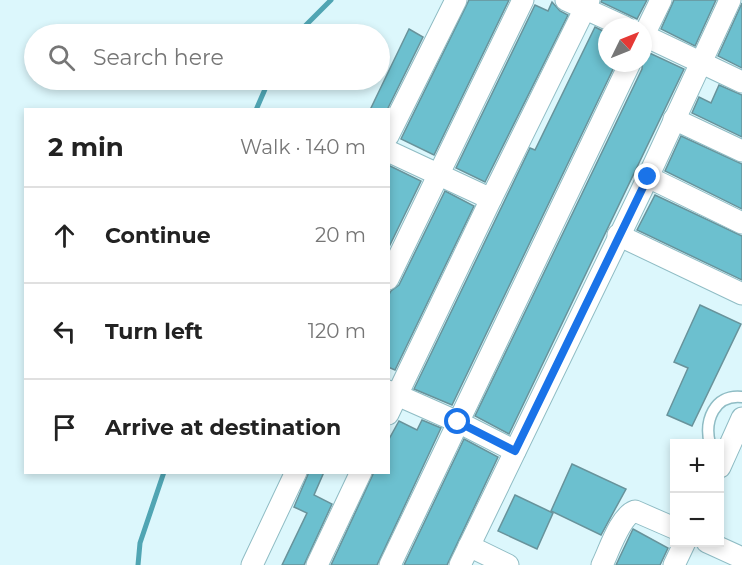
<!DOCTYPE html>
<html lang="en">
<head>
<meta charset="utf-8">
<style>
	:root { --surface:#fff; --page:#f6f6f6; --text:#222; --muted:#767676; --line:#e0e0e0 }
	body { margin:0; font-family:Montserrat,sans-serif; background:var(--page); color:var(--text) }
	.controls { position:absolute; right:18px; bottom:18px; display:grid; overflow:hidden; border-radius:0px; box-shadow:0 3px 9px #0003 }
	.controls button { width:54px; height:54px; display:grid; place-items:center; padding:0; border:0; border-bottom:2px solid var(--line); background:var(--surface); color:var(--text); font:30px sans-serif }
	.compass { position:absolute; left:598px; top:18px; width:54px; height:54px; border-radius:50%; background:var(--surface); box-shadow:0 3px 9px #0003; rotate:47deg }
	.stop { position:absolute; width:18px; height:18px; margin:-14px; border:4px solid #1a73e8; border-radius:50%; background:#fff }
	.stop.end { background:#1a73e8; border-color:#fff; box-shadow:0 2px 6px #0008 }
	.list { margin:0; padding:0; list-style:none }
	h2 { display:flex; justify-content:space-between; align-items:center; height:78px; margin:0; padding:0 24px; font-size:26px }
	h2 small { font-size:20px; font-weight:400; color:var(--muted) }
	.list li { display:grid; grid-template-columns:39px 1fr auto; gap:18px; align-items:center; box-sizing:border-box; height:96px; padding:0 24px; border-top:2px solid var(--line) }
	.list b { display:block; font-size:22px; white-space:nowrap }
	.list em { font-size:20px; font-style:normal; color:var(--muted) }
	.icon { flex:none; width:33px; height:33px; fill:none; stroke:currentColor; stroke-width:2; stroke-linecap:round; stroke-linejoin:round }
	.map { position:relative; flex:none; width:742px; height:565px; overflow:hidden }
	.search { position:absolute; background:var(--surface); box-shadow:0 3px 9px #0003; left:24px; top:24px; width:366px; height:66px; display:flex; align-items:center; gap:15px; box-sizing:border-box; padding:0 21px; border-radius:33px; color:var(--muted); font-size:22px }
	.panel { position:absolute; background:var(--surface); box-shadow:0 3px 9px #0003; left:24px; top:108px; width:366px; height:366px; border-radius:0px }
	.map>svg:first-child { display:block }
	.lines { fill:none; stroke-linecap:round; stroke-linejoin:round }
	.stream { stroke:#50a5b3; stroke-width:5 }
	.building { fill:#6cc0cf; stroke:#68939b; stroke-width:1.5 }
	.lane-casing { stroke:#8fbcc4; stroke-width:13 }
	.street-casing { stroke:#8fbcc4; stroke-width:23 }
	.lane { stroke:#fff; stroke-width:10 }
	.street { stroke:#fff; stroke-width:21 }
	.route { stroke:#1a73e8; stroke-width:8 }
</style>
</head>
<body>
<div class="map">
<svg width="742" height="565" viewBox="0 0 742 565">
	<rect width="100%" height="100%" fill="#dcf7fc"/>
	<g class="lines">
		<g class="stream">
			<polyline points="297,34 331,0"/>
			<polyline points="256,110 269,80"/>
			<polyline points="138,565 140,543 164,472"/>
		</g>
	</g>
	<g class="building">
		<polygon points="469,0 509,0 434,155 401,139"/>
		<polygon points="602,0 647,0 637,19 601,2"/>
		<polygon points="674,0 716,0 695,46 661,29"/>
		<polygon points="552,2 560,11 568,15 485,182 456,168 535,5 548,11"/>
		<polygon points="742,3 742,68 718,56"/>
		<polygon points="595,27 607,33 607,63 616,63 452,405 414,389 530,148 535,150"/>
		<polygon points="409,29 423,37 387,110 370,110"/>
		<polygon points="643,50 684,69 509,434 475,416 642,69"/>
		<polygon points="719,85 742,95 742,137 692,113 699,97 711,103"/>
		<polygon points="681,136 742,164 742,209 665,171"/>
		<polygon points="388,165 421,181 388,249"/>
		<polygon points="445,191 474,206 395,370 388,367 388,296 391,291 399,285"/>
		<polygon points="655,195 742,236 742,280 637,230"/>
		<polygon points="700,305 741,324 692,426 667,415 688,368 674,362"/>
		<polygon points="422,420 441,428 377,565 331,565 374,472 388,472 388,441 399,421 417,430"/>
		<polygon points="464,439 498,457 447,565 404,565"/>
		<polygon points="572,464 626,489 601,535 551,511"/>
		<polygon points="309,472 324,472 314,495 332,504 304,565 282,565 307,513 294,507"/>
		<polygon points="515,495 553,513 537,549 498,531"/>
		<polygon points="633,529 668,548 660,565 616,565"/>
	</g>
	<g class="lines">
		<defs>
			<path id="lane" d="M710 444C704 421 714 394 742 397"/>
			<g id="street">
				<polyline points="566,0 625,27"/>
				<polyline points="643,35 742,82"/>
				<polyline points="643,37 661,0"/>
				<polyline points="674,119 742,151"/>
				<polyline points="388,136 456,0"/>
				<polyline points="388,151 491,199"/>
				<polyline points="648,177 742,223"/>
				<polyline points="618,235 742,294"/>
				<polyline points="388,279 523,0"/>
				<polyline points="388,391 458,422 515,451"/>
				<polyline points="388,414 491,199 589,0"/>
				<polyline points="720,467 742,418"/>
				<polyline points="707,542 742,558"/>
				<polyline points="469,546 508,565"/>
				<polyline points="252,565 296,472"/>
				<polyline points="317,565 361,472"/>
				<polyline points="390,565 630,63"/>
				<polyline points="460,565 648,177 730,0"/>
				<path d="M602 565C609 551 620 516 635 511L674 528"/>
				<polyline points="674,565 685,542"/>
			</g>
		</defs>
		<use href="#lane" class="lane-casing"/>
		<use href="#street" class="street-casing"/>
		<use href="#lane" class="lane"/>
		<use href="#street" class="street"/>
	</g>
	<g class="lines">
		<polyline class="route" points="458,422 515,451 648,177"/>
	</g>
</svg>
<div class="controls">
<button>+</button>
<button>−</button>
</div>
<svg class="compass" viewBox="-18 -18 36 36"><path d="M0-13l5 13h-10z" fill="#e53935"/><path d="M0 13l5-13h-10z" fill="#767676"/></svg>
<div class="stop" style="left:458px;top:422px"></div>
<div class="stop end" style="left:648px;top:177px"></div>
<div class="search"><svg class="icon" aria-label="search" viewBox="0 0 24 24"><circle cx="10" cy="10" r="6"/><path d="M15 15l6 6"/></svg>Search here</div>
<section class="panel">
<h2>2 min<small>Walk · 140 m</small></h2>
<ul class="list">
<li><svg class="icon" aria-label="ahead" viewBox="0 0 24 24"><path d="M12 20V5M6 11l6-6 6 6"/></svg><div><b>Continue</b></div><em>20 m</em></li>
<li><svg class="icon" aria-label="left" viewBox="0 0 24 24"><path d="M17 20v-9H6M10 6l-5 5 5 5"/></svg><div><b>Turn left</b></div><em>120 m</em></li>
<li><svg class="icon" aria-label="arrive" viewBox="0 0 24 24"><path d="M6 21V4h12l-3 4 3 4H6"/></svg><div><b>Arrive at destination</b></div></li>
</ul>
</section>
</div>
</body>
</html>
